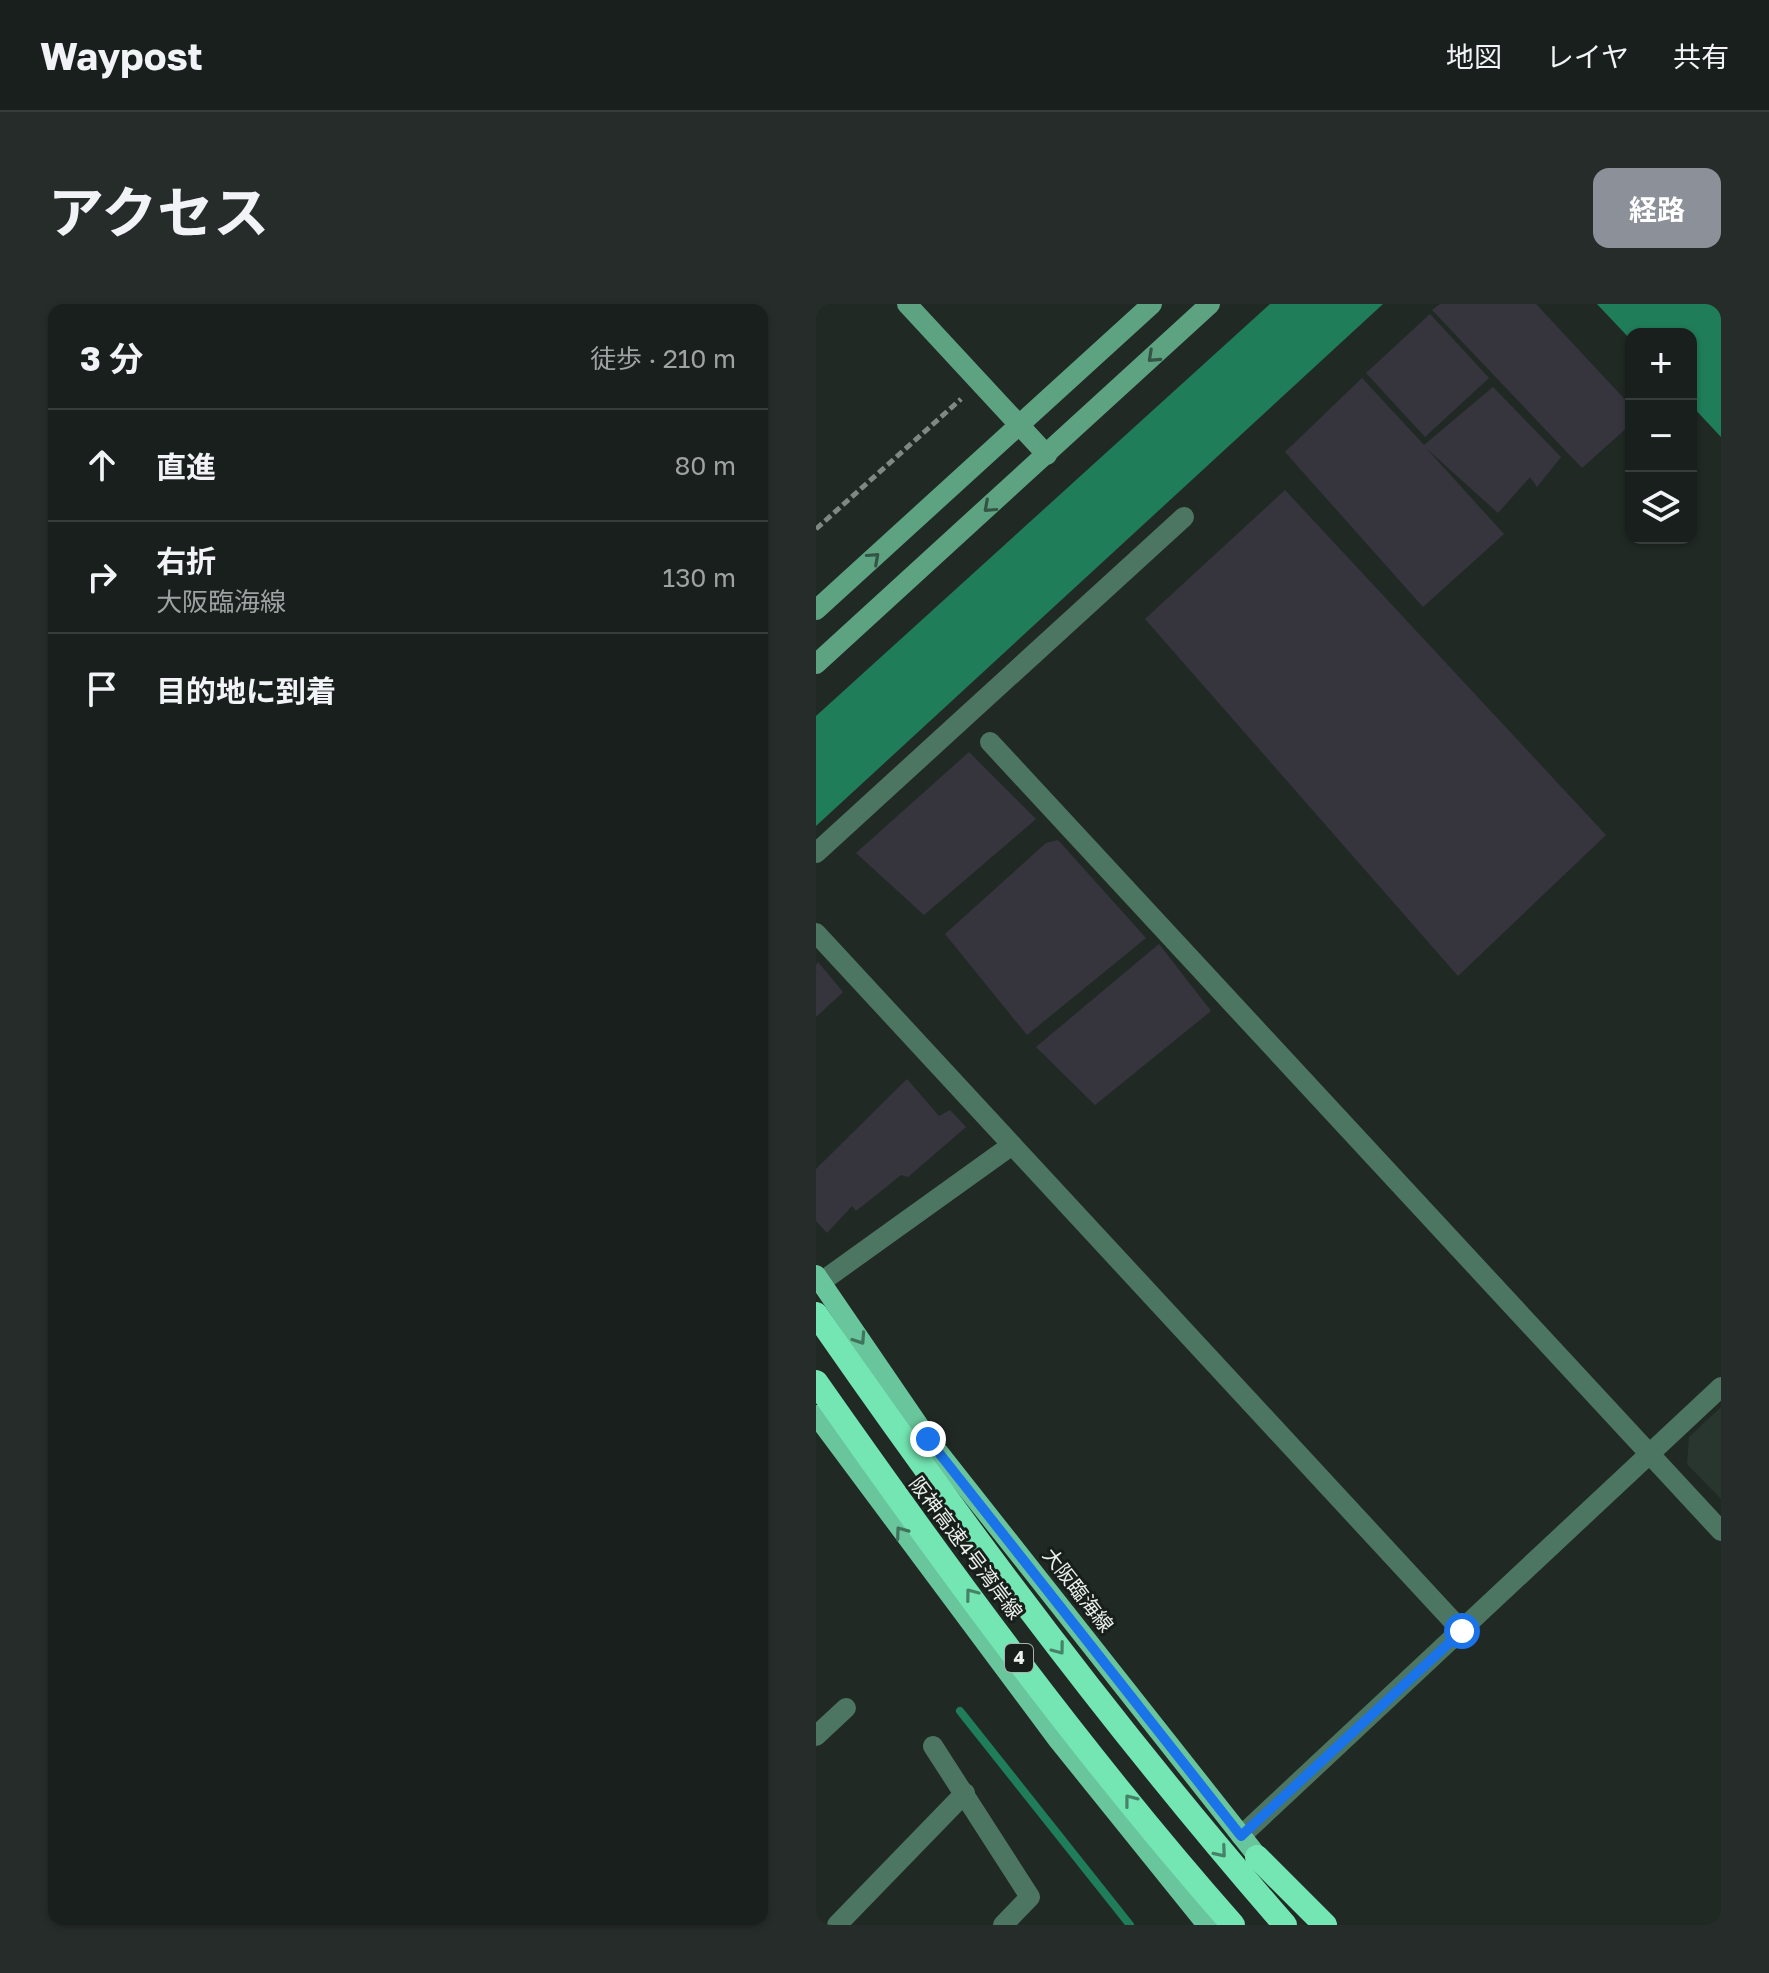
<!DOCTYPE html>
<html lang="ja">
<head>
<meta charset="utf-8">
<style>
	:root { --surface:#191f1c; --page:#262c29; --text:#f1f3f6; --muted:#9fa2a3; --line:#373d3b; --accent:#8c9099 }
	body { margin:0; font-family:"Golos Text","Noto Sans JP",sans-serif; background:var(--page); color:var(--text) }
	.controls { position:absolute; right:24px; top:24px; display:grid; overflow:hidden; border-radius:16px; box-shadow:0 2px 6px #0004 }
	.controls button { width:72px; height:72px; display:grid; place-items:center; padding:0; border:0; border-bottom:2px solid var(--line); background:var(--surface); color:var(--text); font:40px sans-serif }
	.stop { position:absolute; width:24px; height:24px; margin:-18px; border:6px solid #1a73e8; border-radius:50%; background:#fff }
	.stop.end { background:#1a73e8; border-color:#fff; box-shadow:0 2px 8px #0008 }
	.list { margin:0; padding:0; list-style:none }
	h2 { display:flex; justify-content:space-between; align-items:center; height:104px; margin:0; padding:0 32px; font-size:34px }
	h2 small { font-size:26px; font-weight:400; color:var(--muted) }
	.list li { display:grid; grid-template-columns:52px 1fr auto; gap:24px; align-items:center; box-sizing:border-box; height:112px; padding:0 32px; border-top:2px solid var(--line) }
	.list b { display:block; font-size:30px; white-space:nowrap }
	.list p { margin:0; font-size:26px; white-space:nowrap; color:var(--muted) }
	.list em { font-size:26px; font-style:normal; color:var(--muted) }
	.icon { flex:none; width:44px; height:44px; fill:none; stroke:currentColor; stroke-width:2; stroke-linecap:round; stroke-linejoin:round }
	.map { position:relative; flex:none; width:905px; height:1621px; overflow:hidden; border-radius:16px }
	header { display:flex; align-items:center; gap:48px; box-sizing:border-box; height:112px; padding:0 40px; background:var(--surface); border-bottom:2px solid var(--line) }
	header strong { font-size:38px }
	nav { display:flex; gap:44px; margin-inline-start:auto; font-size:28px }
	.intro { display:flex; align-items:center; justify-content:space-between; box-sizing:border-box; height:192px; padding:0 48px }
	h1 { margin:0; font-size:56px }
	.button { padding:20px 36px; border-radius:16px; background:var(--accent); color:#fff; font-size:28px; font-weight:700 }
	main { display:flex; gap:48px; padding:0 48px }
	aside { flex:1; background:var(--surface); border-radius:16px; box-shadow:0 2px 6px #0004 }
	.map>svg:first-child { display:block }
	.built { fill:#28362f }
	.water { fill:#207d59 }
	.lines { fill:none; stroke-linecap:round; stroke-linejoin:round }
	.stream { stroke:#207d59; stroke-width:8 }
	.building { fill:#36353d }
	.path { stroke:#818884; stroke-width:5; stroke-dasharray:8 4; stroke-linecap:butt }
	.street { stroke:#4c7661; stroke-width:20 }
	.secondary { stroke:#5da382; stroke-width:20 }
	.primary { stroke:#69c69c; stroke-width:20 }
	.highway { stroke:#74e6b3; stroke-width:24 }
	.oneway { stroke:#345444 }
	.oneway2 { stroke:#40725c }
	.oneway3 { stroke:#468267 }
	.route { stroke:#1a73e8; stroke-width:10 }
	.labels { text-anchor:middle; stroke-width:6; stroke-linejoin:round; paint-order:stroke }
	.shield { fill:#181f1b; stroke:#acb1ae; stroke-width:2 }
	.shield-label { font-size:18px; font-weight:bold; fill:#ebf0ed }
	.street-label { font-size:20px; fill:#ebf0ed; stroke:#181f1b }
</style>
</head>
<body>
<header>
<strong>Waypost</strong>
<nav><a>地図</a><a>レイヤ</a><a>共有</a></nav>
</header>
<div class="intro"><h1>アクセス</h1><a class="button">経路</a></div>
<main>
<aside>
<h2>3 分<small>徒歩 · 210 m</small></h2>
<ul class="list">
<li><svg class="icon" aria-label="ahead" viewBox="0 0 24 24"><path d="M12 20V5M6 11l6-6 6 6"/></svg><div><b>直進</b></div><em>80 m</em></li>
<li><svg class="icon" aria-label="right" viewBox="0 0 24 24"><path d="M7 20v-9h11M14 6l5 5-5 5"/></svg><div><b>右折</b><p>大阪臨海線</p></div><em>130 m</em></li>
<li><svg class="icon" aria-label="arrive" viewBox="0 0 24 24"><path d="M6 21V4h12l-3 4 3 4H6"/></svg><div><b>目的地に到着</b></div></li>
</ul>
</aside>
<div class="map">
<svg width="905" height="1621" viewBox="0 0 905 1621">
	<rect width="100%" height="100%" fill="#212925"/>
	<polygon class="built" points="905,1103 905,1195 871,1160 873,1133"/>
	<g class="water">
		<polygon points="454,0 567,0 0,522 0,412"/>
		<polygon points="781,0 905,0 905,133 875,101 875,30 815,30 815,36"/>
	</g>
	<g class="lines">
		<polyline class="stream" points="144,1407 314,1621"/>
	</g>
	<g class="building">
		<polygon points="624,0 720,0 815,102 815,120 766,164 616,6"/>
		<polygon points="614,10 673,74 609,133 550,69"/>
		<polygon points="546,74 608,141 677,83 745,153 721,183 714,173 682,209 610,144 688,230 607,303 469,148"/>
		<polygon points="469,186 790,531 642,672 329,315"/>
		<polygon points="153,448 220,515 108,611 40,549"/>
		<polygon points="242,536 330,634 211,731 129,630 230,539"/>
		<polygon points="343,640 395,707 279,801 220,743"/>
		<polygon points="2,658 27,688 0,713 0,661"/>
		<polygon points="91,775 123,812 134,806 150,823 92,873 85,871 40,907 36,902 11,929 0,917 0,865"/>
	</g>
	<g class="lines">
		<polyline class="path" points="0,225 145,95"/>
		<g class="street">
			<polyline points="174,438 905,1227"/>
			<polyline points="0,549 368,213"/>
			<polyline points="0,629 646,1327"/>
			<polyline points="5,978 196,841"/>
			<polyline points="0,1432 30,1404"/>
			<polyline points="117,1442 214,1593 187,1621"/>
			<polyline points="425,1532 905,1083"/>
			<polyline points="21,1621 149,1489"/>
		</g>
		<g class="secondary">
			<polyline points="91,0 231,151"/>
			<polyline points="0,306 336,0"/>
			<polyline points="0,360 394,0"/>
		</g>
		<g class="primary">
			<polyline points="0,971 112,1135 450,1563"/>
			<polyline points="0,1111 242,1436 391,1621"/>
		</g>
		<g class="highway">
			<path d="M0 1010C146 1221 300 1427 469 1621"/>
			<path d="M0 1078C129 1262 268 1452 417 1621"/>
			<polyline points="441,1553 509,1621"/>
		</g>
	</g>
	<defs><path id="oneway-chevron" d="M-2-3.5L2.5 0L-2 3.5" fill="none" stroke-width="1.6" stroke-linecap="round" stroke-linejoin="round" transform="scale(2)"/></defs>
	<g class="oneway">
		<use href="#oneway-chevron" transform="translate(337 53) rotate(137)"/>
		<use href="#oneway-chevron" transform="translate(173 203) rotate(138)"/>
		<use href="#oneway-chevron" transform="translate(58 254) rotate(-42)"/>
	</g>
	<g class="oneway2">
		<use href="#oneway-chevron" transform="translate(44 1035) rotate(56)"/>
		<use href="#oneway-chevron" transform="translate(85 1228) rotate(-126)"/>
	</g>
	<g class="oneway3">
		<use href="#oneway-chevron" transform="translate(155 1290) rotate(-127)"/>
		<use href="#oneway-chevron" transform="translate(243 1345) rotate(53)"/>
		<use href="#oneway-chevron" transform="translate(314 1496) rotate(-128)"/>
		<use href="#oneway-chevron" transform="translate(405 1548) rotate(50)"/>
	</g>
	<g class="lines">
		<polyline class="route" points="112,1135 425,1532 646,1327"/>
	</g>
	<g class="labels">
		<rect class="shield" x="189" y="1340" width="28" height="28" rx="6"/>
		<g class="shield-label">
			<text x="203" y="1360">4</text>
		</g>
		<g class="street-label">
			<text transform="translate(150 1244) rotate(53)" y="7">阪神高速4号湾岸線</text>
			<text transform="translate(262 1286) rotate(52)" y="7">大阪臨海線</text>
		</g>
	</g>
</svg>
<div class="controls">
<button>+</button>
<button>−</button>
<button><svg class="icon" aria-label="layers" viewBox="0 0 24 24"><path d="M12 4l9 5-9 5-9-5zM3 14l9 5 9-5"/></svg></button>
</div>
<div class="stop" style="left:646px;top:1327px"></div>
<div class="stop end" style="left:112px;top:1135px"></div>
</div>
</main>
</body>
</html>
